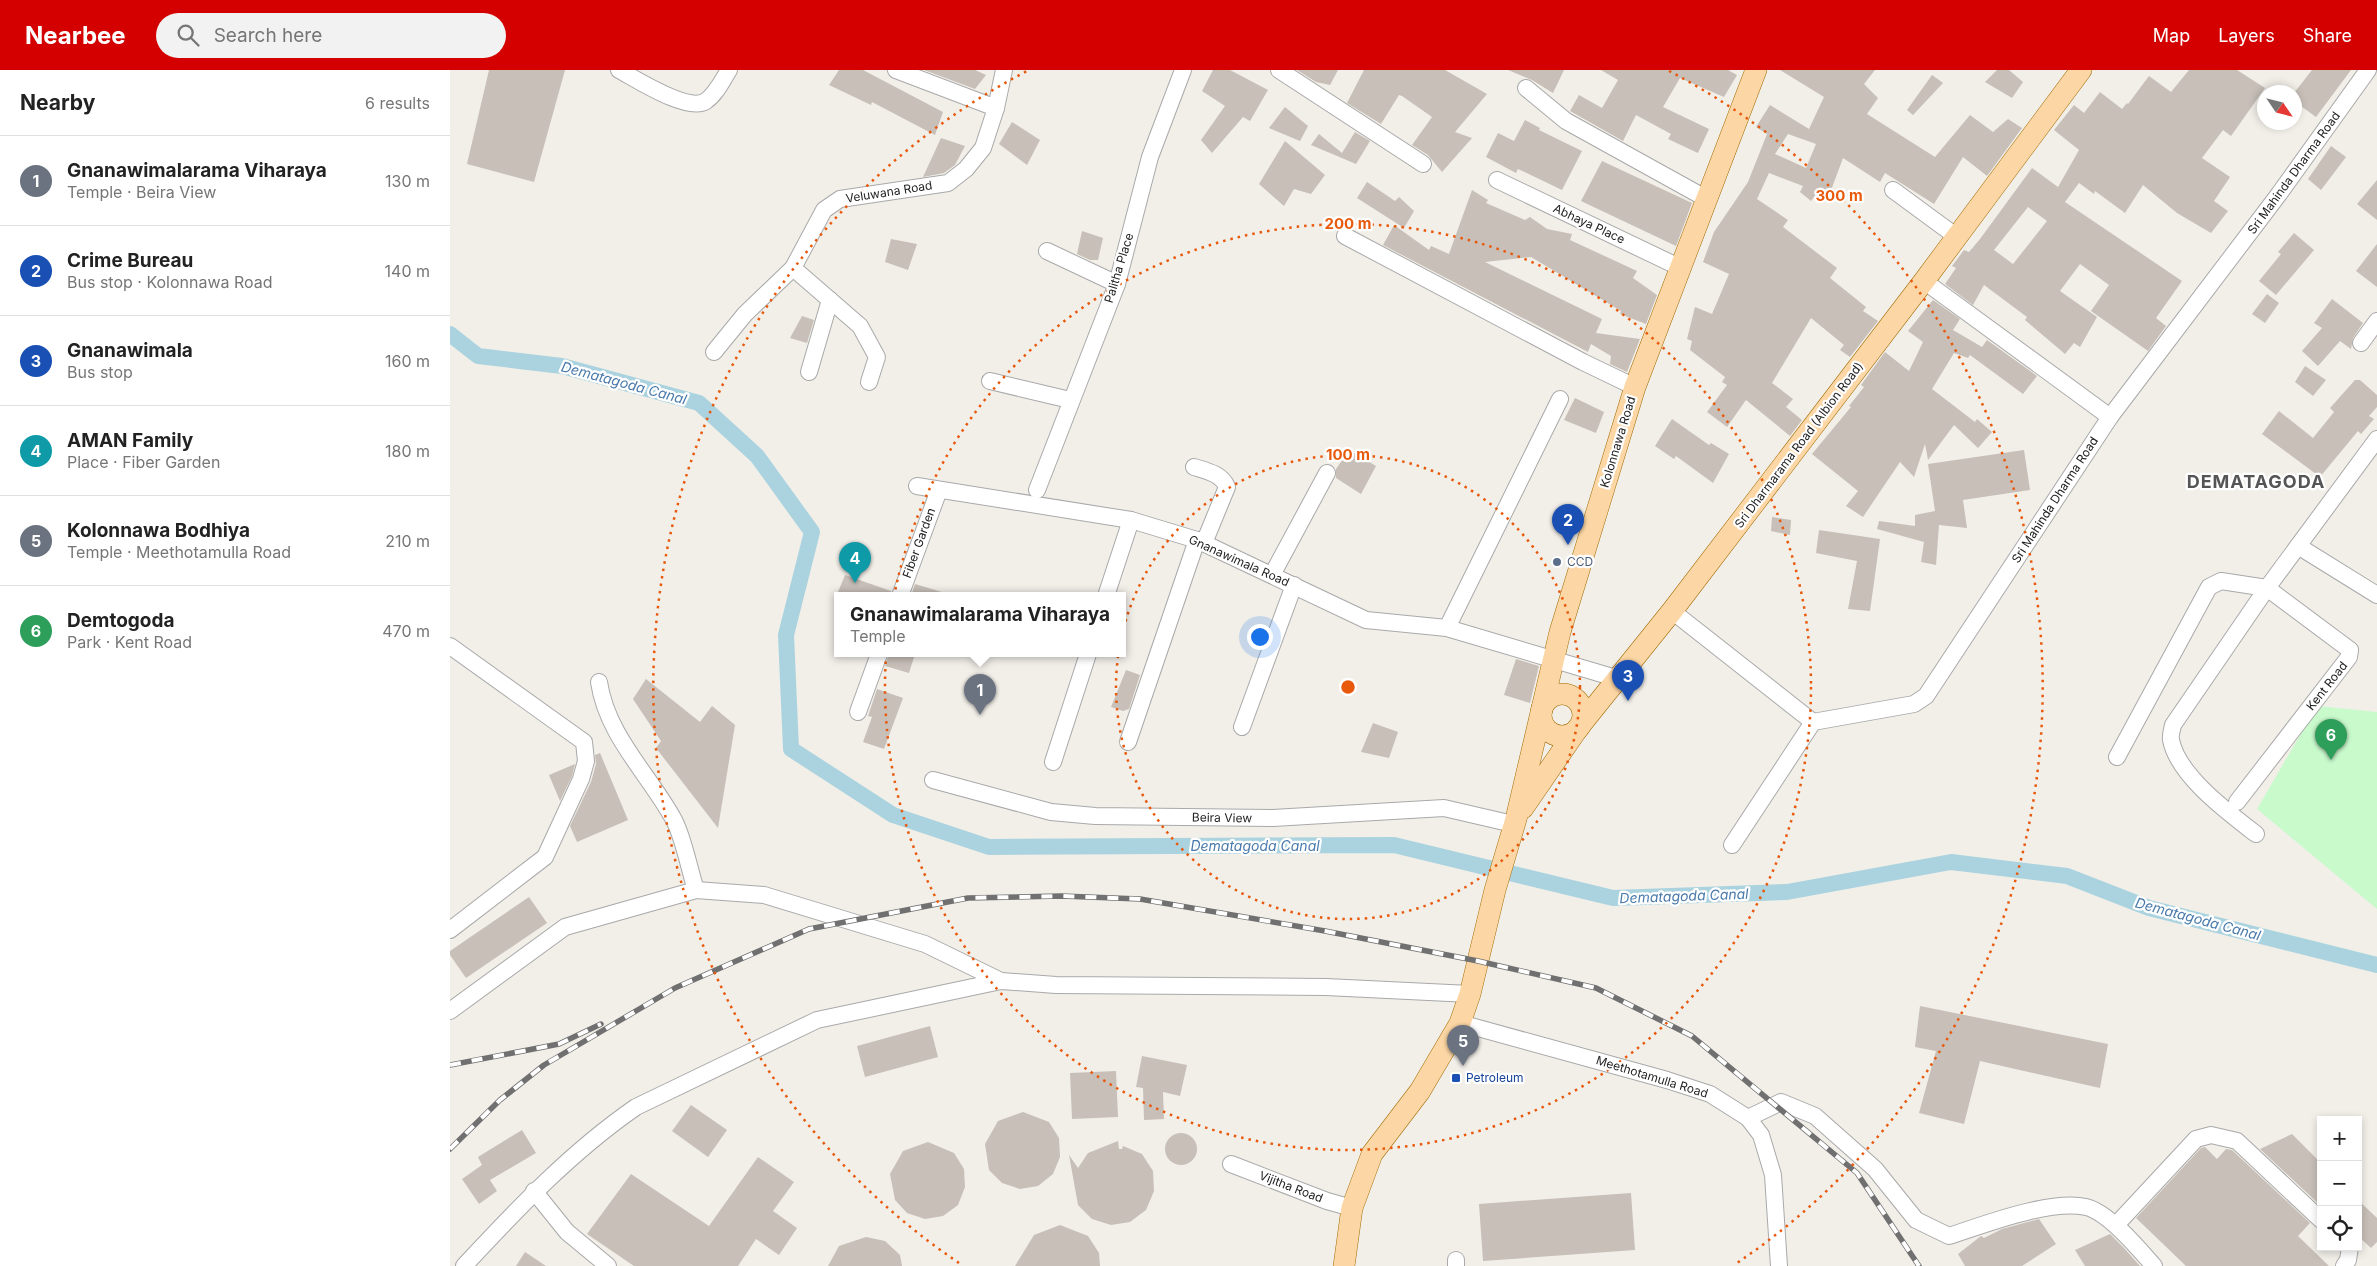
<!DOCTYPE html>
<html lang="en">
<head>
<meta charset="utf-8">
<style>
	:root { --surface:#fff; --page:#f2f2f2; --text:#222; --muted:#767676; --line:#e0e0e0; --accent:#d40000 }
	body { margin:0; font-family:Inter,sans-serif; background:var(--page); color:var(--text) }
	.controls { position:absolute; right:15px; bottom:15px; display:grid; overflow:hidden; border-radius:0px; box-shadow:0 2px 8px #0003 }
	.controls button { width:45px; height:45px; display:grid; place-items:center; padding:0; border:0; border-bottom:1px solid var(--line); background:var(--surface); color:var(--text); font:25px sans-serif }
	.compass { position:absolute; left:1807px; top:15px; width:45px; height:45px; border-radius:50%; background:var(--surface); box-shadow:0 2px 8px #0003; rotate:125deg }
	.you { position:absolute; left:809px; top:566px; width:18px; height:18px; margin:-12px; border:4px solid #fff; border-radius:50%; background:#1a73e8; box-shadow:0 0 0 8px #1a73e833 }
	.badge { display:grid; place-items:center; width:32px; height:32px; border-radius:50%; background:var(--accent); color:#fff; font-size:16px; font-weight:700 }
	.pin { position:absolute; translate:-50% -41px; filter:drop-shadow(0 1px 2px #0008) }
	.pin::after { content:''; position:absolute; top:26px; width:18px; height:15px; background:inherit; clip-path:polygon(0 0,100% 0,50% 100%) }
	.popup { position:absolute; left:384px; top:522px; width:292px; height:65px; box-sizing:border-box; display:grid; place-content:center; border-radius:0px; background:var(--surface); filter:drop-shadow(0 1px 4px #0005); font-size:16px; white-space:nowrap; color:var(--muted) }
	.popup b { font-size:19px; color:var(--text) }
	.popup::after { content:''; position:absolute; left:50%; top:100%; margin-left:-10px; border:10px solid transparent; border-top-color:var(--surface) }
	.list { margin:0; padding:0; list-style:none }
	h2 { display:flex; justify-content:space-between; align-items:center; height:65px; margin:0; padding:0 20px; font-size:21px }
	h2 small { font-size:16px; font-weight:400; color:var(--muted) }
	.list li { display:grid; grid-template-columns:32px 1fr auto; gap:15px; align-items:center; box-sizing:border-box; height:90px; padding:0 20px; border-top:1px solid var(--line) }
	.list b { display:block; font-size:19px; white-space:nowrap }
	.list p { margin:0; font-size:16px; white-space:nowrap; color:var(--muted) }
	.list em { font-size:16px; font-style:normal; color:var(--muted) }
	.icon { flex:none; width:28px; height:28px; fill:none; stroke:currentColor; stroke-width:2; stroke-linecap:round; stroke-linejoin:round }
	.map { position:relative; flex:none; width:1927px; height:1196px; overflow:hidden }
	header { display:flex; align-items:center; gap:30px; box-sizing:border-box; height:70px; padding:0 25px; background:var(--accent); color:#fff }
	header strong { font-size:24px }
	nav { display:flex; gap:28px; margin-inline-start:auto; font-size:18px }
	.search { width:350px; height:45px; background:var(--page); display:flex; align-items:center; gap:12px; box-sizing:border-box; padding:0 18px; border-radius:28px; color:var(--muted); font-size:19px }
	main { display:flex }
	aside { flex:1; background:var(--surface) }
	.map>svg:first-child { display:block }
	.park { fill:#c8facc }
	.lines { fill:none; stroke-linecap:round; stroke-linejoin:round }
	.canal { stroke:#aad3df; stroke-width:16 }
	.building { fill:#c7bfb8; fill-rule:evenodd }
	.minor-casing { stroke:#a9a9a9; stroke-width:18 }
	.major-casing { stroke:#a06b00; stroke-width:22 }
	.minor { stroke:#fff; stroke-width:16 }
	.major { stroke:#fcd6a4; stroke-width:21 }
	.rail-casing { stroke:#707070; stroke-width:5.5 }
	.rail { stroke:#fff; stroke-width:4; stroke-dasharray:11; stroke-linecap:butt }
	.ring { fill:none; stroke:#e8590c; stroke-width:2.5; stroke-dasharray:2.5 5 }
	.service-dot { fill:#5c6f8a; stroke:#fff; stroke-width:2 }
	.transit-dot { fill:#1a4fb4; stroke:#fff; stroke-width:2 }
	.labels { text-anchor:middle; stroke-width:4.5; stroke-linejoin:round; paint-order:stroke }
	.street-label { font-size:12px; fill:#222; stroke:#fff }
	.service-label { font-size:12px; fill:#4e5e75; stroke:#fff; text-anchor:start }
	.transit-label { font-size:12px; fill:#164399; stroke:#fff; text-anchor:start }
	.water-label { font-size:14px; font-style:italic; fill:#4a7aab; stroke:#fff }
	.district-label { font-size:18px; font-weight:bold; letter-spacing:1px; fill:#555; stroke:#fff }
	.centre { fill:#e8590c; stroke:#fff; stroke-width:2.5 }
	.ring-label { font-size:15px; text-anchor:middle; font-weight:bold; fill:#e8590c; stroke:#fff; stroke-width:4.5; stroke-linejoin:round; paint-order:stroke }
</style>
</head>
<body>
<header>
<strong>Nearbee</strong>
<div class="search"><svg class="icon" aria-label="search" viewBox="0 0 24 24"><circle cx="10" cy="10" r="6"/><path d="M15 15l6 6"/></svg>Search here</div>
<nav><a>Map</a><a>Layers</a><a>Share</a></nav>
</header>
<main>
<aside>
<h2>Nearby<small>6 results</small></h2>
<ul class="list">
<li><span class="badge" style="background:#6b7280">1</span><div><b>Gnanawimalarama Viharaya</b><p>Temple · Beira View</p></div><em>130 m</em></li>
<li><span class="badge" style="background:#1a4fb4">2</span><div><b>Crime Bureau</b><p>Bus stop · Kolonnawa Road</p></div><em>140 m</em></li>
<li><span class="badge" style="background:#1a4fb4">3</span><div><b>Gnanawimala</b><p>Bus stop</p></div><em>160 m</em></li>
<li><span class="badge" style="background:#0f9aa8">4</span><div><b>AMAN Family</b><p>Place · Fiber Garden</p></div><em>180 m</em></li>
<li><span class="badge" style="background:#6b7280">5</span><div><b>Kolonnawa Bodhiya</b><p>Temple · Meethotamulla Road</p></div><em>210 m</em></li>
<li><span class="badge" style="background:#2e9e5b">6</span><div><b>Demtogoda</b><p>Park · Kent Road</p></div><em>470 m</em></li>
</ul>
</aside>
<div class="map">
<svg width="1927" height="1196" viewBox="0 0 1927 1196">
	<rect width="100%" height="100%" fill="#f2efe9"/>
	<polygon class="park" points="1867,636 1927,642 1927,839 1807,739"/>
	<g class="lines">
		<polyline class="canal" points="0,264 28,286 112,296 249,333 307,386 362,462 336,565 341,679 443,745 539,777 944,775 1163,828 1337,822 1501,792 1617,806 1699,838 1927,895"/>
	</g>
	<g class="building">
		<polygon points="39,0 115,0 84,112 17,94"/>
		<polygon points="389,0 413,0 493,42 485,65 422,32 421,35 379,15"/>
		<polygon points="474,0 525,0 536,5 525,19"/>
		<polygon points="763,0 780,0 818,20 800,51 793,47 762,83 751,70 775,36 752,21"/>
		<polygon points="847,0 888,0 880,15 866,12"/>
		<polygon points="914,0 995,0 1037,24 1005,62 1022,68 992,102 978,85 962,75 982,47 952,26 949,25 931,54 897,33"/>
		<polygon points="1058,0 1114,0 1103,23 1082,10"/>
		<polygon points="1151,0 1278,0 1287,5 1274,27 1230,8 1213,37 1259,59 1248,83 1218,69 1221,64 1186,45 1173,71 1120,41 1129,25 1152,38 1168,10"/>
		<path d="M1330 0H1425L1414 14 1428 28 1417 44 1485 87 1520 45 1543 62 1558 49 1572 58 1537 106 1513 87 1484 134 1435 103 1430 112 1393 88 1380 123 1369 121 1361 131 1350 122 1353 116 1319 103 1307 129 1338 150 1333 157 1387 198 1380 208 1416 237 1413 241 1428 251 1400 287 1390 280 1394 275 1361 248 1322 313 1343 329 1336 337 1352 350 1340 366 1296 330 1277 357 1257 342 1277 315 1272 312 1275 307 1240 280 1242 271 1237 269 1245 237 1262 244 1279 204 1253 192 1264 162 1298 112 1317 64 1306 57 1320 35 1359 59 1374 27ZM1338 64 1366 74 1356 98 1325 84Z"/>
		<polygon points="1547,0 1559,0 1573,12 1562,28 1535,12"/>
		<path d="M1739 0H1787L1815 18 1781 66 1773 60 1752 88 1780 107 1764 131 1778 141 1761 163 1727 143 1693 115 1675 143 1645 121 1644 124 1629 113 1615 132 1732 211 1706 248 1716 256 1698 281 1641 241 1659 215 1630 194 1610 221 1647 247 1630 277 1624 273 1615 284 1575 250 1577 247 1534 215 1523 235 1495 214 1506 198 1502 196 1514 180 1519 182 1530 169 1582 98 1608 117 1629 80 1604 60 1624 35 1634 43 1650 22 1672 39 1677 33 1678 34 1699 6 1721 22ZM1578 137 1597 151 1563 194 1544 180Z"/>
		<polygon points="1862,0 1901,0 1866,47 1844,31 1844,23"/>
		<polygon points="1482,5 1493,13 1463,45 1457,40"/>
		<polygon points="835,37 858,56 850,71 819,58"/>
		<polygon points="1075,50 1090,58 1089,60 1132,81 1112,120 1068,99 1066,103 1036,87 1048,63 1064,71"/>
		<polygon points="562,52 590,70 577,95 549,74"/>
		<polygon points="905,62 920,71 906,94 861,75 869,64 892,83"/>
		<polygon points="491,68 515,76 505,95 494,103 473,107"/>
		<polygon points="835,71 875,105 861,124 844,119 834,136 809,114"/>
		<polygon points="1881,76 1896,87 1871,120 1858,109"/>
		<polygon points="1152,91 1242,133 1226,176 1131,131"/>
		<polygon points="1927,110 1927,150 1907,134"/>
		<polygon points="917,112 945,131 949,127 964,141 954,158 907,128"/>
		<polygon points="1022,120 1038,130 1036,133 1075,150 1080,147 1097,159 1122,164 1120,170 1187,201 1183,208 1207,225 1196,254 1170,244 1171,241 1081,187 1035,192 1152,249 1146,263 1190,269 1177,302 1160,294 1161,286 1141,274 1138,282 933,175 944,155 979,180 981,176 999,184"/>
		<polygon points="632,161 653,168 648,190 640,190 627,184"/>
		<polygon points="1844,163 1864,180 1826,225 1809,211 1831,184 1828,182"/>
		<polygon points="441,169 467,174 458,200 435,192"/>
		<polygon points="1927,174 1927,217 1906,201"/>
		<polygon points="1817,224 1829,233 1815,253 1802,244"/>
		<polygon points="1882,229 1913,253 1903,268 1901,279 1890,271 1868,296 1852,281 1872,258 1864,253"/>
		<polygon points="1483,230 1510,249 1503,260 1532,277 1537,270 1587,306 1573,324 1520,285 1518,288 1504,283 1482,319 1525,352 1527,349 1542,362 1528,378 1504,355 1478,390 1475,374 1464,407 1450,392 1413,447 1396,436 1408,421 1362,384 1401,337 1399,336 1414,317 1411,315 1435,282 1459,301 1473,272 1458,261"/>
		<polygon points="352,246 364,250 357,273 340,268"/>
		<polygon points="1855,296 1876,310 1863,326 1845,312"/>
		<polygon points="1905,310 1910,310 1927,325 1927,337 1919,346 1924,349 1911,364 1908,361 1870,407 1812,364 1829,341 1863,368 1884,342 1880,338"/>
		<polygon points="1125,328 1154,342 1146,363 1114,350"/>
		<polygon points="1222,349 1259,375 1261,373 1279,384 1263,413 1226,386 1224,389 1205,376"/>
		<polygon points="899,380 926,396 911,424 886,408 886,399"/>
		<polygon points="1574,380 1580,420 1513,430 1517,458 1489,455 1486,495 1471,492 1474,472 1427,459 1429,451 1465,456 1465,445 1485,441 1478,394"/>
		<polygon points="1322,447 1341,450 1340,465 1321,461"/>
		<polygon points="1369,460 1430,469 1420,541 1398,539 1407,491 1366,483"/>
		<polygon points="395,505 441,521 440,526 401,526 388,522"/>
		<polygon points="465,514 495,523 494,526 461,526"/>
		<polygon points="439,584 465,584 459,603 435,596"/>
		<polygon points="1066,589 1089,596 1080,633 1054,625"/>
		<polygon points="676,600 690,605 679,639 673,641 661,637"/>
		<polygon points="196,609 250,652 262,636 285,655 268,758 206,678 211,671 183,629"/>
		<polygon points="427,619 453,628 434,679 413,672 422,647 418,646"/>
		<polygon points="923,653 948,662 939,688 911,682"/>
		<polygon points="150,683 178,750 127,772 120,756 141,712 146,694 145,685"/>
		<polygon points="125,694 122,706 110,731 99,705"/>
		<polygon points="79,827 97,853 16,908 0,885 0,881"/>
		<polygon points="1470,936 1658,974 1650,1018 1530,991 1514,1054 1469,1043 1486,981 1465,977"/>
		<polygon points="480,956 488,987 415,1007 407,976"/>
		<polygon points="692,986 737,995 730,1026 713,1022 714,1049 694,1050 693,1018 686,1017"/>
		<polygon points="666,1001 668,1047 622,1049 620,1003"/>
		<polygon points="241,1035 277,1060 258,1087 222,1061"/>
		<polygon points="573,1042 599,1052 609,1068 610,1087 603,1104 588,1116 570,1119 552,1113 539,1100 535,1074 548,1051"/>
		<polygon points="72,1060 86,1083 40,1110 47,1121 29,1134 12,1109 32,1095 28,1087"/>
		<circle cx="731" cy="1079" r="16"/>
		<polygon points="1842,1064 1871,1093 1871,1136 1810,1079"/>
		<polygon points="668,1071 669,1079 672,1079 673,1076 692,1084 703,1101 704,1121 696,1140 680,1152 661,1155 642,1149 628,1135 619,1085 628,1098 638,1083"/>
		<polygon points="478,1072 504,1083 514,1099 515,1117 508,1135 493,1146 475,1149 457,1143 445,1130 440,1104 453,1081"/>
		<polygon points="1755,1077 1767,1089 1776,1079 1782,1080 1860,1153 1848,1166 1879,1196 1736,1196 1686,1148 1751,1078"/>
		<polygon points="308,1087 344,1112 323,1141 347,1158 329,1185 306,1169 288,1196 184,1196 137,1164 181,1104 259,1156"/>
		<polygon points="1181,1123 1185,1180 1033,1191 1029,1134"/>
		<polygon points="1908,1130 1927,1148 1927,1172 1921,1178 1908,1166"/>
		<polygon points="1589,1149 1606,1174 1572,1196 1515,1196 1508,1184 1531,1166 1534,1168 1552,1159"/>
		<polygon points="610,1155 638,1166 649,1183 650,1196 565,1196 584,1165"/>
		<polygon points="1660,1164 1674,1178 1690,1196 1635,1196 1625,1180"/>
		<polygon points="416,1167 435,1171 450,1185 452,1196 378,1196 389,1176"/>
		<polygon points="75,1182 96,1196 66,1196"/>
	</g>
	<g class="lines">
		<defs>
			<g id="minor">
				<path d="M169 0C186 9 238 43 256 31 266 24 272 11 279 0"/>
				<polyline points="446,0 546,38"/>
				<polyline points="829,0 973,94"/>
				<polyline points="1076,18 1116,51 1257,129"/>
				<polyline points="1047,110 1231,198"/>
				<polyline points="1443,120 1507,167"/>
				<polyline points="895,166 1133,292 1185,317"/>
				<polyline points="597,181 667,214"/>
				<polyline points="343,198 410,256 427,287 419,312"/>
				<polyline points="1474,211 1660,347"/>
				<polyline points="1911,273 1927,251"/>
				<polyline points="264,282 295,244 343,198 374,140 390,129 498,113 516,99 533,78 546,38 554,0"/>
				<polyline points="359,302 380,230"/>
				<polyline points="540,311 620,330"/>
				<path d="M744 397C757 401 772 404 777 417L754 473"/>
				<polyline points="467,416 681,450 747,470 916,550 997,558 1169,609"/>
				<polyline points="587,420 667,214 700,87 733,0"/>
				<polyline points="1848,476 1927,525"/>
				<polyline points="822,505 877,403"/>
				<polyline points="450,526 489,420"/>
				<polyline points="656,526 681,450"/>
				<polyline points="1222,541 1363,652 1464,634 1476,626 1660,347 1829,124 1918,0"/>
				<polyline points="997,558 1110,329"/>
				<polyline points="0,576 134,672 136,691 131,709 95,787 0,860"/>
				<path d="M149 612C157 666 199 704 224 750 234 769 239 799 246 820"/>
				<polyline points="408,642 429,584"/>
				<polyline points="792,657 844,515"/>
				<polyline points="678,672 747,470"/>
				<polyline points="1667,687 1759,517 1771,511 1817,518 1900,580 1899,587 1787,732"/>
				<polyline points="603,692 638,584"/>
				<polyline points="483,710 601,742 645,746 823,748 994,738 1063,754"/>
				<path d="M1806 764C1779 743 1728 706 1721 670 1720 666 1722 660 1723 655L1817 518 1927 369"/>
				<polyline points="1282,775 1363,652"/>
				<polyline points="0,941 115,857 246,820 314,825 475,874 551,911"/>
				<polyline points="1010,953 1217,1010 1260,1024 1298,1048 1311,1065 1323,1105 1329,1196"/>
				<path d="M1298 1048 1331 1032 1365 1046 1425 1099 1466 1150 1499 1166C1533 1155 1600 1129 1636 1137 1658 1142 1689 1179 1704 1196"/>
				<polyline points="781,1094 877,1131 902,1138"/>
				<polyline points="84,1121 117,1162 158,1196"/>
				<polyline points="1666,1155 1746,1069 1761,1065 1787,1071 1871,1150"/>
				<polyline points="1006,1190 1006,1196"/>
				<path d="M14 1196C67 1139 121 1082 186 1037L367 950 551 911 606 915 876 917 1020 924"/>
				<polyline points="1894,1196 1898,1190 1900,1177"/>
			</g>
			<g id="major">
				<circle cx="1112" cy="645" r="21"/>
				<polyline points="1073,738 1128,658 1222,541 1474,211 1631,0"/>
				<polyline points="894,1196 902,1138 922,1084 970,1021 1010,953 1020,924 1045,820 1066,749 1110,562 1185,317 1306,0"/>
			</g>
		</defs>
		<use href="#minor" class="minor-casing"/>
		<use href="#major" class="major-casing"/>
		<use href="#minor" class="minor"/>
		<use href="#major" class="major"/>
		<defs>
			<g id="rail">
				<polyline points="0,995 109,974 151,954"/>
				<polyline points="0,1079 50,1030 94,995 225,918 359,859 518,828 611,826 690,829 875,861 1028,891 1146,918 1242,966 1407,1103 1469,1196"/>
			</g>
		</defs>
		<use href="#rail" class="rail-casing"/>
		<use href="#rail" class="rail"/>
	</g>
	<g class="ring">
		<circle cx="898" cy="617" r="232"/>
		<circle cx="898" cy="617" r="463"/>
		<path d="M509 1193A695 695 0 0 1 577 1M1219 1A695 695 0 0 1 1287 1193"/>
	</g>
	<circle class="service-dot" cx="1107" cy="492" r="5"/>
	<rect class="transit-dot" x="1001" y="1003" width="10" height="10" rx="2.5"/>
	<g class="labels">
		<g class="street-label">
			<text transform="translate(1844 103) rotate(-54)" y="4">Sri Mahinda Dharma Road</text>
			<text transform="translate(439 122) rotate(-9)" y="4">Veluwana Road</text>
			<text transform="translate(1139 154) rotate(25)" y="4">Abhaya Place</text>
			<text transform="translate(669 198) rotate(-73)" y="4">Palitha Place</text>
			<text transform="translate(1168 372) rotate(-73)" y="4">Kolonnawa Road</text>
			<text transform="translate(1349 375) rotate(-53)" y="4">Sri Dharmarama Road (Albion Road)</text>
			<text transform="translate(1605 430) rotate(-57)" y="4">Sri Mahinda Dharma Road</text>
			<text transform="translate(469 473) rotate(-70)" y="4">Fiber Garden</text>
			<text transform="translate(789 491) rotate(24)" y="4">Gnanawimala Road</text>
			<text transform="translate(1877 616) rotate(-52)" y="4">Kent Road</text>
			<text transform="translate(772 748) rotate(1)" y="4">Beira View</text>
			<text transform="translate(1202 1007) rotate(17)" y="4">Meethotamulla Road</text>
			<text transform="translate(841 1117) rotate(21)" y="4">Vijitha Road</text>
		</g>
		<g class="service-label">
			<text x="1117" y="496">CCD</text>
		</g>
		<g class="transit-label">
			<text x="1016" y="1012">Petroleum</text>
		</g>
		<g class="water-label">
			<text transform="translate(174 313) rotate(15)" y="5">Dematagoda Canal</text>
			<text x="805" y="781">Dematagoda Canal</text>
			<text transform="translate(1234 826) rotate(-2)" y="5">Dematagoda Canal</text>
			<text transform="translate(1748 849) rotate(15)" y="5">Dematagoda Canal</text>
		</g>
		<g class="district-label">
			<text x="1806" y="418">DEMATAGODA</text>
		</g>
	</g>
	<circle cx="898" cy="617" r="8" class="centre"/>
	<g class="ring-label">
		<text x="1389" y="131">300 m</text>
		<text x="898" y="159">200 m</text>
		<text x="898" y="390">100 m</text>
	</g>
</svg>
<div class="controls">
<button>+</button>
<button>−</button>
<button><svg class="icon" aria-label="locate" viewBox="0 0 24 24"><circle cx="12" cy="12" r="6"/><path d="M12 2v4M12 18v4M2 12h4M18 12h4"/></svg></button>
</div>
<svg class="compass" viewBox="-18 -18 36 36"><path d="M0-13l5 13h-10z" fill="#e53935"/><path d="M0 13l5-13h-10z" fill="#767676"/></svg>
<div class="you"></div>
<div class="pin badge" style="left:530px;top:645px;background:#6b7280">1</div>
<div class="popup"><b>Gnanawimalarama Viharaya</b>Temple</div>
<div class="pin badge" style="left:1118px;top:475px;background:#1a4fb4">2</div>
<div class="pin badge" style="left:1178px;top:631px;background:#1a4fb4">3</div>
<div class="pin badge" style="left:405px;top:513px;background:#0f9aa8">4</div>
<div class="pin badge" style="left:1013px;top:996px;background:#6b7280">5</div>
<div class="pin badge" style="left:1881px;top:690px;background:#2e9e5b">6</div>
</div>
</main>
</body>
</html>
